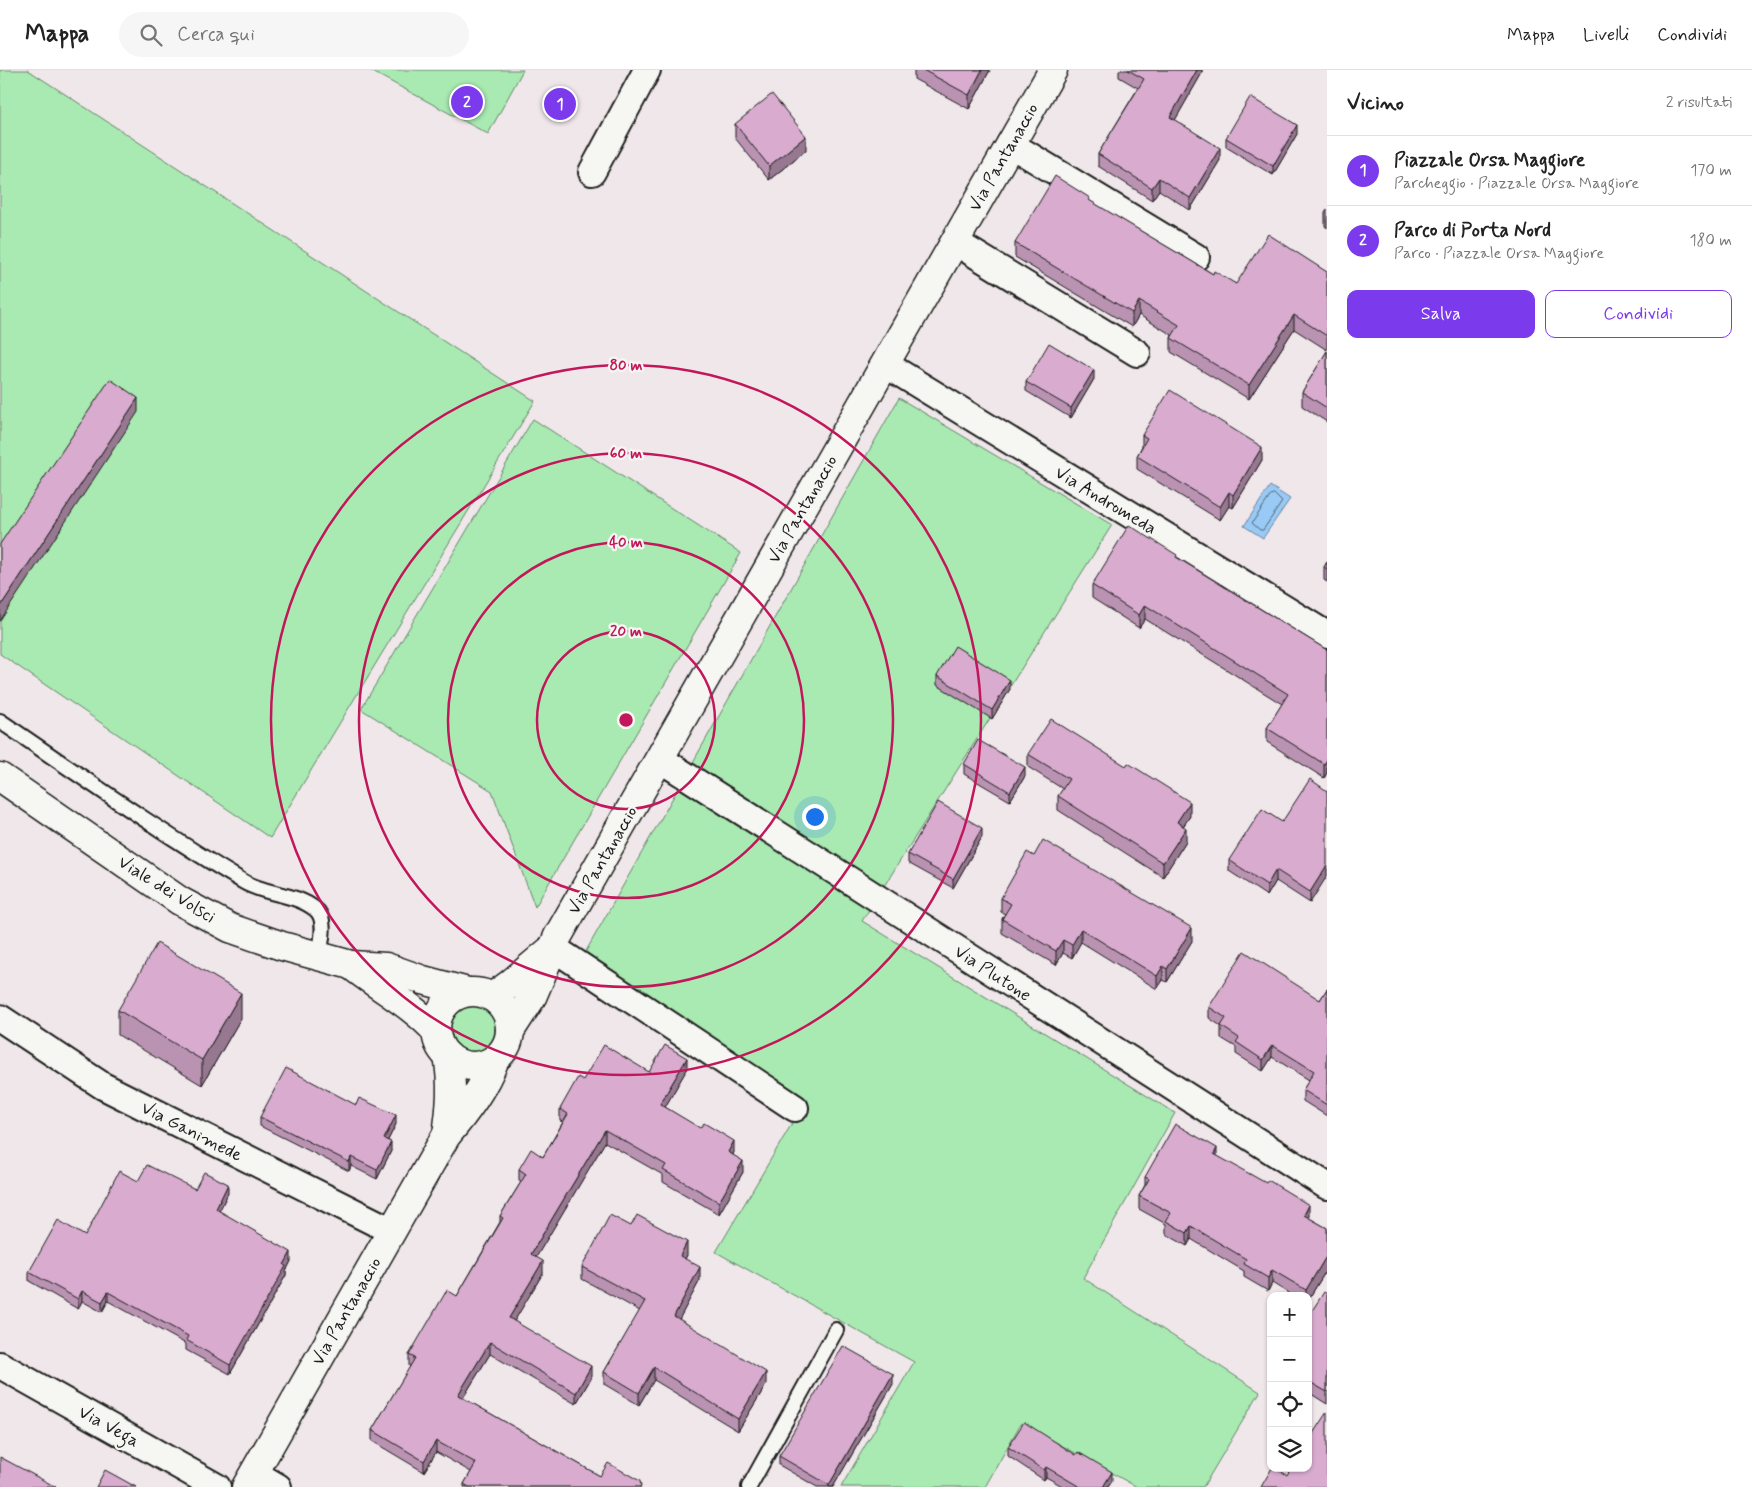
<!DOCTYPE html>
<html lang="it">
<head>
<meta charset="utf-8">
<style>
	:root { --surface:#fff; --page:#f6f6f6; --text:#222; --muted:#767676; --line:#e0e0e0; --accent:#7c3aed }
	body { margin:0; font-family:Mynerve,sans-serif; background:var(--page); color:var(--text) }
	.controls { position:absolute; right:15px; bottom:15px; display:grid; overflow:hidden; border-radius:10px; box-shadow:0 1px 4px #0004 }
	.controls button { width:45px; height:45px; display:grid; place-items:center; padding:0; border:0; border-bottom:1px solid var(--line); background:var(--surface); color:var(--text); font:25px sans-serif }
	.you { position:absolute; left:814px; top:746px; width:18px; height:18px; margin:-12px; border:4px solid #fff; border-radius:50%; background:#1a73e8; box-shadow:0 0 0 8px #1a73e833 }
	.badge { display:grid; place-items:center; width:32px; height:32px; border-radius:50%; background:var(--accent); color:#fff; font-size:16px; font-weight:700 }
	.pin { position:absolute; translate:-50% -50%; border:2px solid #fff; box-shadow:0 1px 5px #0006 }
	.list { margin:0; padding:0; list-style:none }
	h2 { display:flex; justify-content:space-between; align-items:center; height:65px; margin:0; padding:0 20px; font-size:21px }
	h2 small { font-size:16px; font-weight:400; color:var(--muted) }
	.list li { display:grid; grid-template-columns:32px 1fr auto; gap:15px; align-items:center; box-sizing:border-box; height:70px; padding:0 20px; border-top:1px solid var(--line) }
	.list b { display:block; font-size:19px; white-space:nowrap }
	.list p { margin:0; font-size:16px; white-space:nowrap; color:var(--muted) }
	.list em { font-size:16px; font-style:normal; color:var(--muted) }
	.actions { display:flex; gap:10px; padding:15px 20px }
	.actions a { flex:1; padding:11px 0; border:1px solid var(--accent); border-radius:10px; text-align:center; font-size:18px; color:var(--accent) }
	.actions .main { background:var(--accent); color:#fff }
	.icon { flex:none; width:28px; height:28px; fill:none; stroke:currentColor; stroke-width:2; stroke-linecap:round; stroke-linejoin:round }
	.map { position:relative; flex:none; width:1327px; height:1417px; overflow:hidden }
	header { display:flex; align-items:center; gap:30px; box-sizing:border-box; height:70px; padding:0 25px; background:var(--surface); border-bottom:1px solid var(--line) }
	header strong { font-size:24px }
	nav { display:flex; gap:28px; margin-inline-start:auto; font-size:18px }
	.search { width:350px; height:45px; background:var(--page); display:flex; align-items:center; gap:12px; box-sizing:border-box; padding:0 18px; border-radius:28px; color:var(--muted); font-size:19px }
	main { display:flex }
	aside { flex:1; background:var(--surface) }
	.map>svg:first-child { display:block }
	.green { fill:#a9eab2; stroke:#628367 }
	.water { fill:#99caf5; stroke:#67849e }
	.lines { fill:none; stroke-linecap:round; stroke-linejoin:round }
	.shore { stroke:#4e6273; stroke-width:1 }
	.lane-casing { stroke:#1c1c1c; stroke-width:18 }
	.street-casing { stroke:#1c1c1c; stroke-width:30 }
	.secondary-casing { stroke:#1c1c1c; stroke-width:31 }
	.lane { stroke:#f6f6f2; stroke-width:14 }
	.street { stroke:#f6f6f2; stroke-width:26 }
	.secondary { stroke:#f6f6f2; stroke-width:28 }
	.wall { fill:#ba93b2; stroke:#1c1c1c }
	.shaded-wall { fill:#977891; stroke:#1c1c1c }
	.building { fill:#d8abcf; stroke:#1c1c1c }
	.ring { fill:none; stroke:#c2185b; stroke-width:2.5 }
	.labels { text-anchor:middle; stroke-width:4.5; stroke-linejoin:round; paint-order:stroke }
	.street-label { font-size:18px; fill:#1c1c1c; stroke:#f6f6f2 }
	.centre { fill:#c2185b; stroke:#f6f6f2; stroke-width:2.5 }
	.ring-label { font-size:15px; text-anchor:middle; font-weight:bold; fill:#c2185b; stroke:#f6f6f2; stroke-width:4.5; stroke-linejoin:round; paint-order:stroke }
</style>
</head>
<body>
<header>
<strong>Mappa</strong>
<div class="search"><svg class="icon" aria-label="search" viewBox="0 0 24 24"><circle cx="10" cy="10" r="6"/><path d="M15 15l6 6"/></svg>Cerca qui</div>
<nav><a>Mappa</a><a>Livelli</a><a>Condividi</a></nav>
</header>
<main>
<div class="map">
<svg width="1327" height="1417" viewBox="0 0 1327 1417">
	<rect width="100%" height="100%" fill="#f0e7eb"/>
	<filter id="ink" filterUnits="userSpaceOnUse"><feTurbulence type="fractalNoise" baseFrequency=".02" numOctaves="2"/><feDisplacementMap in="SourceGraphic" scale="10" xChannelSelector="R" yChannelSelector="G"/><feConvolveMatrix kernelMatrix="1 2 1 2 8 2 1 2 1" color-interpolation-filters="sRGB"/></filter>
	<g filter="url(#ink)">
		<g class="green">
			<polygon points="0,0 28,0 535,331 270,768 0,584"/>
			<polygon points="369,0 523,0 488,64"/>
			<polygon points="899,328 1112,455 862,851 1175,1043 1083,1208 1260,1322 1203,1417 1137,1417 1021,1353 985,1417 841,1417 914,1292 716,1182 804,1033 581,890"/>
			<polygon points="533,349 741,483 535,837 492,721 361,639"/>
			<circle cx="474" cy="959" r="23"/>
		</g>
		<polygon class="water" points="1270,416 1290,429 1263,468 1244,456"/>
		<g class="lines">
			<polygon class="shore" points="1274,424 1282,432 1263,460 1260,460 1252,453 1271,425"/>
			<defs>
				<g id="lane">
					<path d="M0 651C81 706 160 762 244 812 266 825 295 823 315 839 328 848 321 873 319 886"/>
					<polyline points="749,1417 836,1260"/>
				</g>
				<g id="street">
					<polyline points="1010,74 1196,187"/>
					<polyline points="592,102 647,0"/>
					<polyline points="955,172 1137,283"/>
					<polyline points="885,294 1327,565"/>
					<polyline points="660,689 1327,1116"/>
					<polyline points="552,877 795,1038"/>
					<polyline points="0,948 103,1016 392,1161"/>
					<polyline points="0,1295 217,1417"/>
					<polyline points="254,1403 278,1417"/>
				</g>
				<g id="secondary">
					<polyline points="0,707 180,831 230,858 282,876 351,895 386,897 423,910 468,922"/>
					<path d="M351 895C380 918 411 934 436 961"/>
					<circle cx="473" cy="959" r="37"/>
					<polyline points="492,927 510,914 548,882"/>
					<polyline points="510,961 532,927 558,866 1053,0"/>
					<path d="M447 1064C451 1037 453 1014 448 986"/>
					<path d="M246 1417 446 1066C466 1042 484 1018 495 989"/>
				</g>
			</defs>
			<use href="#lane" class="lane-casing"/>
			<use href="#street" class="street-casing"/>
			<use href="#secondary" class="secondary-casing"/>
			<use href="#lane" class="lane"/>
			<use href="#street" class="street"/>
			<use href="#secondary" class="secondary"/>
		</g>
		<g class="wall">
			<polygon points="914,0 990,0 969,39 914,9"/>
			<polygon points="1119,0 1202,0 1202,3 1175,50 1220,90 1190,140 1159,120 1152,130 1098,96 1098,84 1138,18 1119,7"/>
			<polygon points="735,54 806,80 769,110 735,68"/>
			<polygon points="1297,64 1273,105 1226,77 1226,68"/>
			<polygon points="1090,131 1213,204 1236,214 1327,202 1327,280 1294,259 1249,329 1171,282 1171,268 1172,265 1139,245 1132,257 1015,187 1015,173"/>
			<polygon points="1327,139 1327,158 1325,156 1325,142"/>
			<polygon points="1327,281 1327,352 1302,336 1302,322"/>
			<polygon points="1094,309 1071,348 1026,321 1026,312"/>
			<polygon points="1142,365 1262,390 1233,438 1229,436 1220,450 1137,399 1137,386 1142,376"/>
			<polygon points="1177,487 1327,580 1327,703 1324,708 1267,672 1267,658 1282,634 1145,549 1139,558 1092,528 1092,515"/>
			<polygon points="1327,492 1327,512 1324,510 1324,497"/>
			<polygon points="937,606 1010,619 992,649 937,615"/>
			<polygon points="1028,684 1190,746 1183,756 1186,771 1163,807 1058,740 1058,726 1063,719 1028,697"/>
			<polygon points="964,694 1025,706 1010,731 964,704"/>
			<polygon points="1327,721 1310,833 1276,811 1267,826 1229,801 1229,790 1282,752"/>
			<polygon points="982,767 953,818 908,793 908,784"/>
			<polygon points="1001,828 1192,871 1167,912 1163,910 1157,919 1081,872 1072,888 1063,883 1056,895 1002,863 1002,849 1005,844 1001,842"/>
			<polygon points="1327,919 1327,1046 1303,1031 1303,1020 1309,1010 1272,987 1263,1001 1236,984 1236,977 1221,968 1221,956 1209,948 1209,937 1320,930"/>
			<polygon points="118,940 241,948 202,1015 118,965"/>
			<polygon points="687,999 665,1037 734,1082 733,1085 743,1102 719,1144 663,1112 663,1105 605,1072 536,1187 543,1203 514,1251 591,1308 576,1334 490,1284 463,1328 600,1406 641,1417 464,1417 464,1414 471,1402 436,1382 424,1402 372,1371 372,1360 410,1297 409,1296 409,1285 457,1226 500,1152 500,1146 521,1112 519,1111 519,1099 543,1087 563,1052 560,1051 560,1039 583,1010 649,1002"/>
			<polygon points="260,1047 396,1054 388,1070 391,1081 377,1109 351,1096 349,1101 260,1056"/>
			<polygon points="1217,1086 1309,1148 1327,1158 1327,1199 1308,1230 1308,1226 1293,1226 1272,1213 1268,1221 1244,1207 1244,1201 1191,1169 1187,1176 1166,1164 1166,1154 1139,1139 1139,1126 1145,1115 1145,1107"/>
			<polygon points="138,1111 228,1123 219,1141 291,1191 286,1201 286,1205 230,1304 186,1280 186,1274 108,1231 102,1242 82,1231 78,1239 29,1211 29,1202 85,1166"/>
			<polygon points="687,1185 685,1189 700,1210 679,1249 766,1315 738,1361 654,1310 639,1335 604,1314 604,1302 640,1241 582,1209 582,1197"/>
			<polygon points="1327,1224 1327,1334 1308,1322 1308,1247"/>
			<polygon points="893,1314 833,1417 817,1417 779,1395 779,1386"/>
			<polygon points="1008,1377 1112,1411 1108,1417 1064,1417 1046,1407 1044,1410 1008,1386"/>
		</g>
		<g class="shaded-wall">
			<polygon points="982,0 990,0 969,39 969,25"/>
			<polygon points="1197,0 1202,0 1202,3 1170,59 1170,47"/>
			<polygon points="1297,55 1297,64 1273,105 1273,96"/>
			<polygon points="806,66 806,80 769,110 769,96"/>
			<polygon points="1220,78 1220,90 1190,140 1190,128"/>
			<polygon points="1159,108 1159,120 1152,130 1152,118"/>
			<polygon points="1139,231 1139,245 1132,257 1132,243"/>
			<polygon points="1294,245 1294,259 1249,329 1249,315"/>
			<polygon points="1094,300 1094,309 1071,348 1071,338"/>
			<polygon points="138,328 138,342 0,551 0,537"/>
			<polygon points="1262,377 1262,390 1233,438 1233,425"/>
			<polygon points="1229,422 1229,436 1220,450 1220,437"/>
			<polygon points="1145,535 1145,549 1139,558 1139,545"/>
			<polygon points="1010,610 1010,619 992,649 992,640"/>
			<polygon points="1327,690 1327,703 1324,708 1324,694"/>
			<polygon points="1025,697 1025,706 1010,731 1010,722"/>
			<polygon points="1190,732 1190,746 1177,766 1177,752"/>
			<polygon points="982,758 982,767 953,818 953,809"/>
			<polygon points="1186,758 1186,771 1163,807 1163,793"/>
			<polygon points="1327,795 1327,806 1310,833 1310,822"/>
			<polygon points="1276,800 1276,811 1267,826 1267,815"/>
			<polygon points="1192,858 1192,871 1167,912 1167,899"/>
			<polygon points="1081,859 1081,872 1072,888 1072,875"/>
			<polygon points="1063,870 1063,883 1056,895 1056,881"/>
			<polygon points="1163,896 1163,910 1157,919 1157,906"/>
			<polygon points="241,923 241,948 202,1015 202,990"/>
			<polygon points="1272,975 1272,987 1263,1001 1263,990"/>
			<polygon points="687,988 687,999 660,1046 660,1034"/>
			<polygon points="396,1045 396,1054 384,1078 384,1069"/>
			<polygon points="605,1060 605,1072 531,1196 531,1184"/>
			<polygon points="734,1071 734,1082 728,1094 728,1082"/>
			<polygon points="391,1072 391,1081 377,1109 377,1100"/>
			<polygon points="1217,1078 1217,1091 1214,1084"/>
			<polygon points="351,1087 351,1096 349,1101 349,1092"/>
			<polygon points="743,1091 743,1102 719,1144 719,1132"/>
			<polygon points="228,1114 228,1123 216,1148 216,1139"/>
			<polygon points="1309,1135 1309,1148 1304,1145"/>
			<polygon points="1191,1156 1191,1169 1187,1176 1187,1163"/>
			<polygon points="687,1172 687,1185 680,1199 680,1186"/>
			<polygon points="291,1182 291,1191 286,1201 286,1205 230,1304 230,1295"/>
			<polygon points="1327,1185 1327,1199 1308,1230 1308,1226 1306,1226 1306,1220"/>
			<polygon points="543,1191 543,1203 509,1260 509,1248"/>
			<polygon points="700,1197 700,1210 674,1259 674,1246"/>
			<polygon points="1272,1200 1272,1213 1268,1221 1268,1208"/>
			<polygon points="82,1221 82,1231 78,1239 78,1229"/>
			<polygon points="108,1222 108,1231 102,1242 102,1232"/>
			<polygon points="490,1272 490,1284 458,1336 458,1325"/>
			<polygon points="591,1296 591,1308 576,1334 576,1323"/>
			<polygon points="654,1297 654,1310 639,1335 639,1323"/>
			<polygon points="766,1302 766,1315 738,1361 738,1349"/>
			<polygon points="893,1304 893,1314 833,1417 829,1417 829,1415"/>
			<polygon points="436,1371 436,1382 424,1402 424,1391"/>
			<polygon points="1046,1397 1046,1407 1044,1410 1044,1400"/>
			<polygon points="1112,1402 1112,1411 1108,1417 1103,1417"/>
		</g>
		<g class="building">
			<polygon points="923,0 982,0 969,25"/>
			<polygon points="1128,0 1197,0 1170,47 1220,78 1190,128 1159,108 1152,118 1098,84 1144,9"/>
			<polygon points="772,24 806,66 769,96 735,54"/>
			<polygon points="1250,27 1297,55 1273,96 1226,68"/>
			<polygon points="1055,106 1090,128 1089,130 1213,204 1214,201 1236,214 1268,164 1327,202 1327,266 1294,245 1249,315 1171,268 1179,255 1139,231 1132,243 1015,173"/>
			<polygon points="1049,273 1094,300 1071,338 1026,312"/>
			<polygon points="1327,281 1327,338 1302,322"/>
			<polygon points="110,309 138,328 0,537 0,474"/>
			<polygon points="1170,320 1262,377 1233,425 1229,422 1220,437 1137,386 1147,368 1142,365"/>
			<polygon points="1129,455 1177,485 1176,487 1327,580 1327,690 1324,694 1267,658 1288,624 1145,535 1139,545 1092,515"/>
			<polygon points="1327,492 1327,499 1324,497"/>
			<polygon points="955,576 1010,610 992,640 937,606"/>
			<polygon points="1051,649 1126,696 1128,693 1190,732 1177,752 1186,758 1163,793 1058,726 1069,709 1028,684"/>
			<polygon points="978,670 1025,697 1010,722 964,694"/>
			<polygon points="1310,709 1327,721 1327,795 1310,822 1276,800 1267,815 1229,790 1262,739 1282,752"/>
			<polygon points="938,732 982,758 953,809 908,784"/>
			<polygon points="1043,770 1192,858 1167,899 1163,896 1157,906 1081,859 1072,875 1063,870 1056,881 1002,849 1011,834 1001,828 1027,782 1034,786"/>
			<polygon points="157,873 241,923 202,990 118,940"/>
			<polygon points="1244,881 1320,930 1327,919 1327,1035 1303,1020 1314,1001 1272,975 1263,990 1236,972 1239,968 1221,956 1226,948 1209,937"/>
			<polygon points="604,975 649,1002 665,975 687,988 660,1034 700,1058 704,1053 734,1071 728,1082 743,1091 719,1132 663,1100 666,1095 605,1060 531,1184 543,1191 509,1248 591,1296 576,1323 490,1272 458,1325 600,1406 608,1393 640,1411 641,1417 469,1417 464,1414 476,1393 436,1371 424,1391 372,1360 415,1288 409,1285 447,1220 457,1226 503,1148 500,1146 526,1104 519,1099 531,1079 543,1087 568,1044 560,1039 578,1007 583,1010"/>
			<polygon points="286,998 356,1035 359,1028 396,1045 384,1069 391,1072 377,1100 351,1087 349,1092 260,1047"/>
			<polygon points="1175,1054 1217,1078 1214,1084 1266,1113 1268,1110 1309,1135 1304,1145 1327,1158 1327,1185 1306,1220 1272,1200 1268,1208 1244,1194 1246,1189 1191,1156 1187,1163 1166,1151 1171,1143 1139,1126 1149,1109 1145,1107"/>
			<polygon points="147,1095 195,1119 204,1102 228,1114 216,1139 291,1182 284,1195 286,1196 230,1295 186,1270 188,1266 108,1222 102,1232 82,1221 78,1229 29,1202 58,1150 85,1166 119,1101 138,1111"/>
			<polygon points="610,1145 631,1156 637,1145 687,1172 680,1186 700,1197 674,1246 766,1302 738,1349 654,1297 639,1323 604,1302 645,1231 582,1197"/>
			<polygon points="1324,1222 1327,1224 1327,1322 1308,1311 1308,1247"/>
			<polygon points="843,1276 893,1304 829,1415 779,1386"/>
			<polygon points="1327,1342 1327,1417 1261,1417 1272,1398 1276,1398 1287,1405 1291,1398 1308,1398 1308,1371"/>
			<polygon points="1024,1352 1076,1385 1078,1382 1112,1402 1103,1417 1080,1417 1046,1397 1044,1400 1008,1377"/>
			<polygon points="0,1387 56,1417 0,1417"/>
			<polygon points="105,1400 136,1417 96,1417"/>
		</g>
	</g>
	<g class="ring">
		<circle cx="626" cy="650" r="89"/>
		<circle cx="626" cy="650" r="178"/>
		<circle cx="626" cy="650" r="267"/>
		<circle cx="626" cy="650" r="355"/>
	</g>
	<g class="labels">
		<g class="street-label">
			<text transform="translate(1003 87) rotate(-60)" y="6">Via Pantanaccio</text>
			<text transform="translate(1106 430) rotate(31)" y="6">Via Andromeda</text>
			<text transform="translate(802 439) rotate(-60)" y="6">Via Pantanaccio</text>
			<text transform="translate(602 790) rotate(-60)" y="6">Via Pantanaccio</text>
			<text transform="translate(167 819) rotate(32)" y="6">Viale dei Volsci</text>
			<text transform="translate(993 903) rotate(33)" y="6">Via Plutone</text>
			<text transform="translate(192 1061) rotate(27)" y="6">Via Ganimede</text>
			<text transform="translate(346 1241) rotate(-60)" y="6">Via Pantanaccio</text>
			<text transform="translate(109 1356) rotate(29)" y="6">Via Vega</text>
		</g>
	</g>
	<circle cx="626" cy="650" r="8" class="centre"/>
	<g class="ring-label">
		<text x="626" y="300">80 m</text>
		<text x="626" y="388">60 m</text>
		<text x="626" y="477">40 m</text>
		<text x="626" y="566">20 m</text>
	</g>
</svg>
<div class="controls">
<button>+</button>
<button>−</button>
<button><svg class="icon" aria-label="locate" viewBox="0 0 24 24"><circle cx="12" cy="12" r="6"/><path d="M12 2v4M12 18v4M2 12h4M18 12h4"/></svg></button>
<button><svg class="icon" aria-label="layers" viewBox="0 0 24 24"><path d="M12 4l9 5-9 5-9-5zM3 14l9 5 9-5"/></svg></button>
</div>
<div class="you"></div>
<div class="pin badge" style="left:560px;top:34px">1</div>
<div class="pin badge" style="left:467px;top:32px">2</div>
</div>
<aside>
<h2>Vicino<small>2 risultati</small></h2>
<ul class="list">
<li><span class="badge">1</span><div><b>Piazzale Orsa Maggiore</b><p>Parcheggio · Piazzale Orsa Maggiore</p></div><em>170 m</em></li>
<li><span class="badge">2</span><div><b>Parco di Porta Nord</b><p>Parco · Piazzale Orsa Maggiore</p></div><em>180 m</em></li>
</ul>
<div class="actions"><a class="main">Salva</a><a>Condividi</a></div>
</aside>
</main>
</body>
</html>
